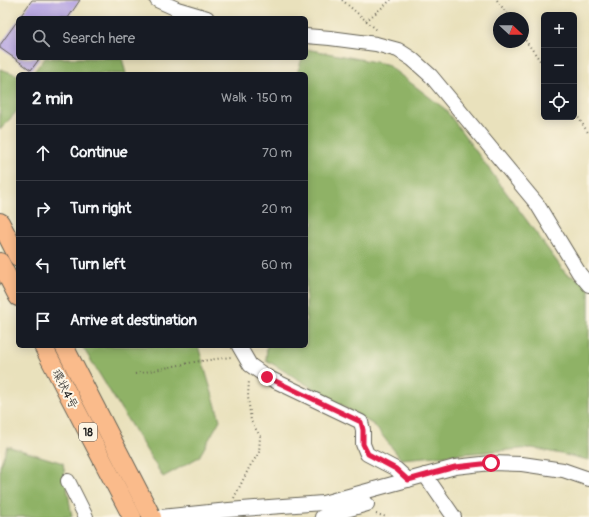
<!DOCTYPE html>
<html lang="en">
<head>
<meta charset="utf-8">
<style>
	:root { --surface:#171b24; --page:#20242c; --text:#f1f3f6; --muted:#9ea1a6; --line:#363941 }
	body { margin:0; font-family:Pangolin,"Klee One",sans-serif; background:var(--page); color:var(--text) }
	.controls { position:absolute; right:12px; top:12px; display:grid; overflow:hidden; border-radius:6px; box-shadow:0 2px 10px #0003 }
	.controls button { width:36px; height:36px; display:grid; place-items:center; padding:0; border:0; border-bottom:1px solid var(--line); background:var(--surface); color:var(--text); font:20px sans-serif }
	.compass { position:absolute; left:493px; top:12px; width:36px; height:36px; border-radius:50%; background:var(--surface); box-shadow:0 2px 10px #0003; rotate:112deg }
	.stop { position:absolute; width:12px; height:12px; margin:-9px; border:3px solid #e11d48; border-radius:50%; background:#fff }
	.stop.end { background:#e11d48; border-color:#fff; box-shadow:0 1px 4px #0008 }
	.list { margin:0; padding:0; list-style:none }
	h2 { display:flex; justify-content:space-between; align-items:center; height:52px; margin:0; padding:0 16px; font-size:17px }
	h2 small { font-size:13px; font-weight:400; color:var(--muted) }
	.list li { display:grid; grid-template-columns:26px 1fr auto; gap:12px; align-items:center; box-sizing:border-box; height:56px; padding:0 16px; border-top:1px solid var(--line) }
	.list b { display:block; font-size:15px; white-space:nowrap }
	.list em { font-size:13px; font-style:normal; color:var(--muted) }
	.icon { flex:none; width:22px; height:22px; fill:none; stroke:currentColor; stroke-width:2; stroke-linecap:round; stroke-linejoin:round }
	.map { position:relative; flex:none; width:589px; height:517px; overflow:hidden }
	.search { position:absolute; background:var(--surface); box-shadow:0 2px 10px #0003; left:16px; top:16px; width:292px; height:44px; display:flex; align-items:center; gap:10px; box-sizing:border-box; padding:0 14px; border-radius:6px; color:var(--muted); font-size:15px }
	.panel { position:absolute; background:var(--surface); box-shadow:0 2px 10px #0003; left:16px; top:72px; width:292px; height:276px; border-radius:6px }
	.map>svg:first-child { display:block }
	.forest { fill:#8fb266; stroke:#566741 }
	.building { fill:#b09fe1 }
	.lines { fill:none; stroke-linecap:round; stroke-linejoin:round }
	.minor-casing { stroke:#646154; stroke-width:16 }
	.major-casing { stroke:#646154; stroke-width:20 }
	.path { stroke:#646154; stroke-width:2; stroke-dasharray:1 3; stroke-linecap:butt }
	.minor { stroke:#fff; stroke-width:14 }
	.major { stroke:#fabb8b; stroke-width:18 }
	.route { stroke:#e11d48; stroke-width:5 }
	.labels { text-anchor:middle; stroke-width:4; stroke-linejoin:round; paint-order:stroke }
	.shield { fill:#fcf5e5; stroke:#5f5d58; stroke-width:1 }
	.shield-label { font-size:11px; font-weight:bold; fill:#1c1c1c }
	.street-label { font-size:12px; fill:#1c1c1c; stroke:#fcf5e5 }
</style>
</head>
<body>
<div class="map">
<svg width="589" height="517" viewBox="0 0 589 517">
	<rect width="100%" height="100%" fill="#fcf5e5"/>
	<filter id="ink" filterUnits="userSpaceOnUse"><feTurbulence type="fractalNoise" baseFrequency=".025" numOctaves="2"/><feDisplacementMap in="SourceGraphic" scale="8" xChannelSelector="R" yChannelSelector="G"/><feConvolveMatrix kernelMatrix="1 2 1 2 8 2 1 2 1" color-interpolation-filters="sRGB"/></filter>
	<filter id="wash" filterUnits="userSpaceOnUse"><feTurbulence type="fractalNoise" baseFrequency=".012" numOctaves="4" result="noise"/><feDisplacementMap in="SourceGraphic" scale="16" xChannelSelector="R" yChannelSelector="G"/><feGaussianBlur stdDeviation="0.9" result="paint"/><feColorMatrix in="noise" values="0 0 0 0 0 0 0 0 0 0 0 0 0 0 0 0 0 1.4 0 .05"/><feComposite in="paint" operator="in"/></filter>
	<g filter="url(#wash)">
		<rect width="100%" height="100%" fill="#e9e1bc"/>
		<g class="forest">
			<polygon points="306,49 386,64 445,109 566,274 589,283 589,460 532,448 401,459 374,425 266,360 267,346 306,346 306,238 314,223 306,215 306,74 297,74 302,58 306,58"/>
			<polygon points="45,58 122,58 126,74 32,74"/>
			<polygon points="0,69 18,75 18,110 0,130"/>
			<polygon points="82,346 198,346 220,420 199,457 163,477"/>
			<polygon points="7,446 63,463 72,517 0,517 0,466"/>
		</g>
		<g id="blocks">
			<g class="building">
				<polygon points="32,0 80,0 68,18 19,18"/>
				<polygon points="18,20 18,58 40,58 31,70 0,48 0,45"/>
			</g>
		</g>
	</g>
	<g filter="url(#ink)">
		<use href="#blocks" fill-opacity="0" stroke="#646154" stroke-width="1"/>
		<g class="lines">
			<defs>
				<g id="minor">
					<polyline points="157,0 177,9 207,18"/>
					<polyline points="306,36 330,38 376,44 398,50 412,59 431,76 537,204 579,273 589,285"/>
					<polyline points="239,346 250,365 267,377 361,422 363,430 363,444 367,454 396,469 408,480"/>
					<polyline points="425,475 454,517"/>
					<polyline points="68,481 86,517"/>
					<polyline points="161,517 229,510 323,503 455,467 491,463 522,464 563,470 589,479"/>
					<polyline points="322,517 367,504"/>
				</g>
				<g id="major">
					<polyline points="0,222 18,257"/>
					<polyline points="0,262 18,297"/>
					<polyline points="43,346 132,517"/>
					<polyline points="64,346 152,517"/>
				</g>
			</defs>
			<use href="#minor" class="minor-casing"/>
			<use href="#major" class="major-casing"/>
			<g class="path">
				<polyline points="342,0 377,30"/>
				<polyline points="497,0 510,18"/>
				<polyline points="366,21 391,0"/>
				<polyline points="523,37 544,66"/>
				<polyline points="574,111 589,134"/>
				<polyline points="135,374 194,362 231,357"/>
				<polyline points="234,498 250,466 259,453 260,436 251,421 248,397 249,380"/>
				<polyline points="376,514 387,517"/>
			</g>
			<use href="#minor" class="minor"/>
			<use href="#major" class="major"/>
		</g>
	</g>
	<g class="lines" filter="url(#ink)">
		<polyline class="route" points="267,377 361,422 363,430 363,444 368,454 396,469 408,480 455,467 491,463"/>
	</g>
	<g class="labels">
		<rect class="shield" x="79" y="423" width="18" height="18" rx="3"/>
		<g class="shield-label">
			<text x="88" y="436">18</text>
		</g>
		<g class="street-label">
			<text transform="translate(65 389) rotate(63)" y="4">環状4号</text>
		</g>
	</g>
</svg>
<div class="controls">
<button>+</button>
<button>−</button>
<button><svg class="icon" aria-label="locate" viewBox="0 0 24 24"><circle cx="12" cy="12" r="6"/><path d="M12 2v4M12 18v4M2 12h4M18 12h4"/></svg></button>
</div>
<svg class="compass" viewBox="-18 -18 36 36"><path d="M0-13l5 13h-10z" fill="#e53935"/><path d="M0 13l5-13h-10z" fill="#9ea1a6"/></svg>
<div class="stop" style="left:491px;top:463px"></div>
<div class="stop end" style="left:267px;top:377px"></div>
<div class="search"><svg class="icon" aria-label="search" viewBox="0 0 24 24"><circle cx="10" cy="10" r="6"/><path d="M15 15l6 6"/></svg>Search here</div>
<section class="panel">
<h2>2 min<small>Walk · 150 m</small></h2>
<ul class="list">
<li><svg class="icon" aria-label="ahead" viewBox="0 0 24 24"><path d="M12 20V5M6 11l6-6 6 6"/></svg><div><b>Continue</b></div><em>70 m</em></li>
<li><svg class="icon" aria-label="right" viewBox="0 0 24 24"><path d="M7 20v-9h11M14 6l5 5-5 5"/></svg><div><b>Turn right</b></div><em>20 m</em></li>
<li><svg class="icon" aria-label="left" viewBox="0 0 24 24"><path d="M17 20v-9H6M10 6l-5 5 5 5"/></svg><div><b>Turn left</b></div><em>60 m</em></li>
<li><svg class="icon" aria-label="arrive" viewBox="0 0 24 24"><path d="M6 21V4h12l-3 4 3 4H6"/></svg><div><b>Arrive at destination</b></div></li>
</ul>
</section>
</div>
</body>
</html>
